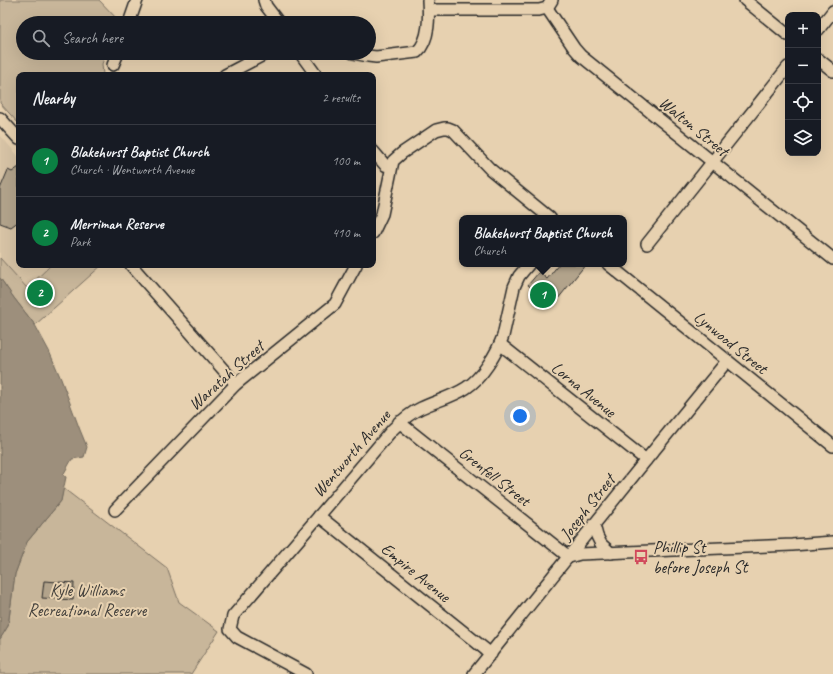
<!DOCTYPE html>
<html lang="en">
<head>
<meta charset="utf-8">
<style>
	:root { --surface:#171b24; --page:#20242c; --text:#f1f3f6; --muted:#9ea1a6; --line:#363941; --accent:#0b8043 }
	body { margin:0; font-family:Caveat,sans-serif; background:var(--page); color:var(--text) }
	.controls { position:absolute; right:12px; top:12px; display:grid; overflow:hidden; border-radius:8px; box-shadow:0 4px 16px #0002 }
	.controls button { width:36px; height:36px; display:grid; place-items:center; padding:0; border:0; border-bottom:1px solid var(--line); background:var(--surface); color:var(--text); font:20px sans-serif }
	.you { position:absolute; left:520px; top:416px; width:14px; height:14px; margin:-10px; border:3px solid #fff; border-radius:50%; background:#1a73e8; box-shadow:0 0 0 6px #1a73e833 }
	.badge { display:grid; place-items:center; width:26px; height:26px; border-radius:50%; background:var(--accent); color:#fff; font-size:13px; font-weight:700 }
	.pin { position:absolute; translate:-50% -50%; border:2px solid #fff; box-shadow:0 1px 4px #0006 }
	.popup { position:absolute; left:459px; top:215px; width:168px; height:52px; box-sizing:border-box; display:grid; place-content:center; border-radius:8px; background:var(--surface); filter:drop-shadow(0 1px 3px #0005); font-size:13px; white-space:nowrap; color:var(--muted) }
	.popup b { font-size:15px; color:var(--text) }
	.popup::after { content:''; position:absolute; left:50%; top:100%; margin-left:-8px; border:8px solid transparent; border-top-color:var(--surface) }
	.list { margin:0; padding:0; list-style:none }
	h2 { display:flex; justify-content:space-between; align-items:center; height:52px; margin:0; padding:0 16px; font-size:17px }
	h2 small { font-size:13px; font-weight:400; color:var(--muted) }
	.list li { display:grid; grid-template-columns:26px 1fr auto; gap:12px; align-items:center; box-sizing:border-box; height:72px; padding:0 16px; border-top:1px solid var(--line) }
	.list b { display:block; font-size:15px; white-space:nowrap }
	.list p { margin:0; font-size:13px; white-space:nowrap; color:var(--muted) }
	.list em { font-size:13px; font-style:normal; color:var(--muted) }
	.icon { flex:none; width:22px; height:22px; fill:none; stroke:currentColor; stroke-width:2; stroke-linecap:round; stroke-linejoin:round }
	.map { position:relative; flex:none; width:833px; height:674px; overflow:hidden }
	.search { position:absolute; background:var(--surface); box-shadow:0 4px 16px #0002; left:16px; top:16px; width:360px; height:44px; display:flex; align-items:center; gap:10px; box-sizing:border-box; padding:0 14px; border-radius:22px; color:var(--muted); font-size:15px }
	.panel { position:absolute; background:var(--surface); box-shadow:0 4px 16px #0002; left:16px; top:72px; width:360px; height:196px; border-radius:8px }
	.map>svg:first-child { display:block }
	.built { fill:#d7c3a5 }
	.green { fill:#c8b69a; stroke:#7a7062 }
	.water { fill:#9d8f7b; stroke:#6f675b }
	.building { fill:#b2a38b; stroke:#2b2b2b }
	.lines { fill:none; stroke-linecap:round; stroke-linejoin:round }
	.minor-casing { stroke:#2b2b2b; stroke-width:14 }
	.minor { stroke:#e7d1b0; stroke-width:11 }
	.labels { text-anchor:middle; stroke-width:4; stroke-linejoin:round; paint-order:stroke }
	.street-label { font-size:17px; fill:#2b2b2b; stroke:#e7d1b0 }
	.poi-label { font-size:17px; fill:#2b2b2b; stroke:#e7d1b0; text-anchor:start }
	.park-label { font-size:17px; fill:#43403c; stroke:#e7d1b0 }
</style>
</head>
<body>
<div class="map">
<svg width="833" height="674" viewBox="0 0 833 674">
	<rect width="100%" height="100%" fill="#e7d1b0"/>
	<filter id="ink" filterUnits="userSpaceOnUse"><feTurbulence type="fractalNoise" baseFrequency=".025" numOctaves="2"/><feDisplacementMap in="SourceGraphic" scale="8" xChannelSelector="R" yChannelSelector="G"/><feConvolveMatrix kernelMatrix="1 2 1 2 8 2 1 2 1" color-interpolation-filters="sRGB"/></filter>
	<g filter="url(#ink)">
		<polygon class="built" points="0,135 19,157 19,265 51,265 27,288 0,258"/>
		<g class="green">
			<polygon points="0,0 99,0 119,21 118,23 23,23 23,53 106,53 102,64 103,75 19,75 19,124 0,103"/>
			<polygon points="0,258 27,288 51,265 102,265 35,325 14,298 0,278"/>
			<polygon points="63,488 167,568 179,602 219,631 191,674 0,674 0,639 8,626 15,574 27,542 61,501"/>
		</g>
		<polygon class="water" points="0,278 14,298 35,325 49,351 61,379 80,430 87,447 84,457 72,459 63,475 66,477 61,501 27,542 15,574 8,626 0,639"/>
		<g class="building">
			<polygon points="19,167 19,221 11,227 0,223 0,189 8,170 12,172"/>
			<polygon points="559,264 586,264 553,305 528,285 539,272 547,279"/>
			<polygon points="44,581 74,583 73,600 42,598"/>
		</g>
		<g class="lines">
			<defs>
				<g id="minor">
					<polyline points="264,0 266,6 279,23"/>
					<polyline points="745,0 788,35"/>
					<polyline points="547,8 574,48 581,56 833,259"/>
					<polyline points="429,10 539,10 547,8 552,0"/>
					<polyline points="129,23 137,0"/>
					<polyline points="818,30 833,11"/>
					<polyline points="300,53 316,75"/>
					<path d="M353 53 368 56 376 57 417 52C430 40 429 16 428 0"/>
					<polyline points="818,59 833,71"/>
					<polyline points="113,65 118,53"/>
					<polyline points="225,75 267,53"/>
					<polyline points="0,118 19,139"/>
					<polyline points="373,151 385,165 391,167"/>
					<polyline points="373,233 382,214 393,161 402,153 436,130 444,128 448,128 453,130 490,169 550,218"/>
					<polyline points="647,244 788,67"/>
					<polyline points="608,264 833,446"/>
					<polyline points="131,265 236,384"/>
					<polyline points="500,344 646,460"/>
					<polyline points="399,422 569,557"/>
					<polyline points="115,510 236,384 335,304 356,265"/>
					<polyline points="319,516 491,654"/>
					<polyline points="594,525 597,536 601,544 611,553"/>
					<polyline points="569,557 580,554 792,545 833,542"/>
					<path d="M306 674 237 637 230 629 233 616 319 516 392 430C401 421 410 413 421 408 436 401 452 397 466 388 482 378 497 353 503 336L514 287 519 276 529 264"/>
					<polyline points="474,674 646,460 727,361"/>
				</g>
			</defs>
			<use href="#minor" class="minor-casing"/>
			<use href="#minor" class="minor"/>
		</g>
	</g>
	<defs>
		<symbol id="bus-bare" viewBox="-9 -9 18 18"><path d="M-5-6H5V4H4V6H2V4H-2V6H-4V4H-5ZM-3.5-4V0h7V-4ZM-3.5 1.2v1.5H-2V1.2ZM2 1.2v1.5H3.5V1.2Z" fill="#d1495b" stroke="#e7d1b0" stroke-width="2.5" paint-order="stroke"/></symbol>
	</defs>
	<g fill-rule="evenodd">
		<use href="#bus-bare" x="630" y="546" width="22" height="22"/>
	</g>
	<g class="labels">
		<g class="street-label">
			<text transform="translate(694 126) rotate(39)" y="6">Walton Street</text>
			<text transform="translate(731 342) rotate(39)" y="6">Lynwood Street</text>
			<text transform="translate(226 375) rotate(-42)" y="6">Waratah Street</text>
			<text transform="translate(584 389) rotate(39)" y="6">Lorna Avenue</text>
			<text transform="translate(351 453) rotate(-49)" y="6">Wentworth Avenue</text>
			<text transform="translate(495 476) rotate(38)" y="6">Grenfell Street</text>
			<text transform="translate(587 507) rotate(-52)" y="6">Joseph Street</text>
			<text transform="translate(416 572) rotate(39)" y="6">Empire Avenue</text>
		</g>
		<g class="poi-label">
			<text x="653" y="553">Phillip St<tspan x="653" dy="20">before Joseph St</tspan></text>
		</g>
		<g class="park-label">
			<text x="87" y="596">Kyle Williams<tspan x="87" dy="20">Recreational Reserve</tspan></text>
		</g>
	</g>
</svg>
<div class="controls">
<button>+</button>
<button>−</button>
<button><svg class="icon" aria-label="locate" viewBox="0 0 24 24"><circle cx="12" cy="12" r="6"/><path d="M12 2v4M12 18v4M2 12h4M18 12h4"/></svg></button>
<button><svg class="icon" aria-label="layers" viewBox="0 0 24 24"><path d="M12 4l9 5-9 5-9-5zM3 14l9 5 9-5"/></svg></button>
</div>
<div class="you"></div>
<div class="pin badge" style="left:543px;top:295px">1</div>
<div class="popup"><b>Blakehurst Baptist Church</b>Church</div>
<div class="pin badge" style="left:40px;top:293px">2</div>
<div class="search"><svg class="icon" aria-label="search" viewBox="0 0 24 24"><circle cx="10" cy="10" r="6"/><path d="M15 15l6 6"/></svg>Search here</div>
<section class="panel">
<h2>Nearby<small>2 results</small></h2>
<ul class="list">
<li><span class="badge">1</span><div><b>Blakehurst Baptist Church</b><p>Church · Wentworth Avenue</p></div><em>100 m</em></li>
<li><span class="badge">2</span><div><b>Merriman Reserve</b><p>Park</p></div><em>410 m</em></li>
</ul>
</section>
</div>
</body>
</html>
